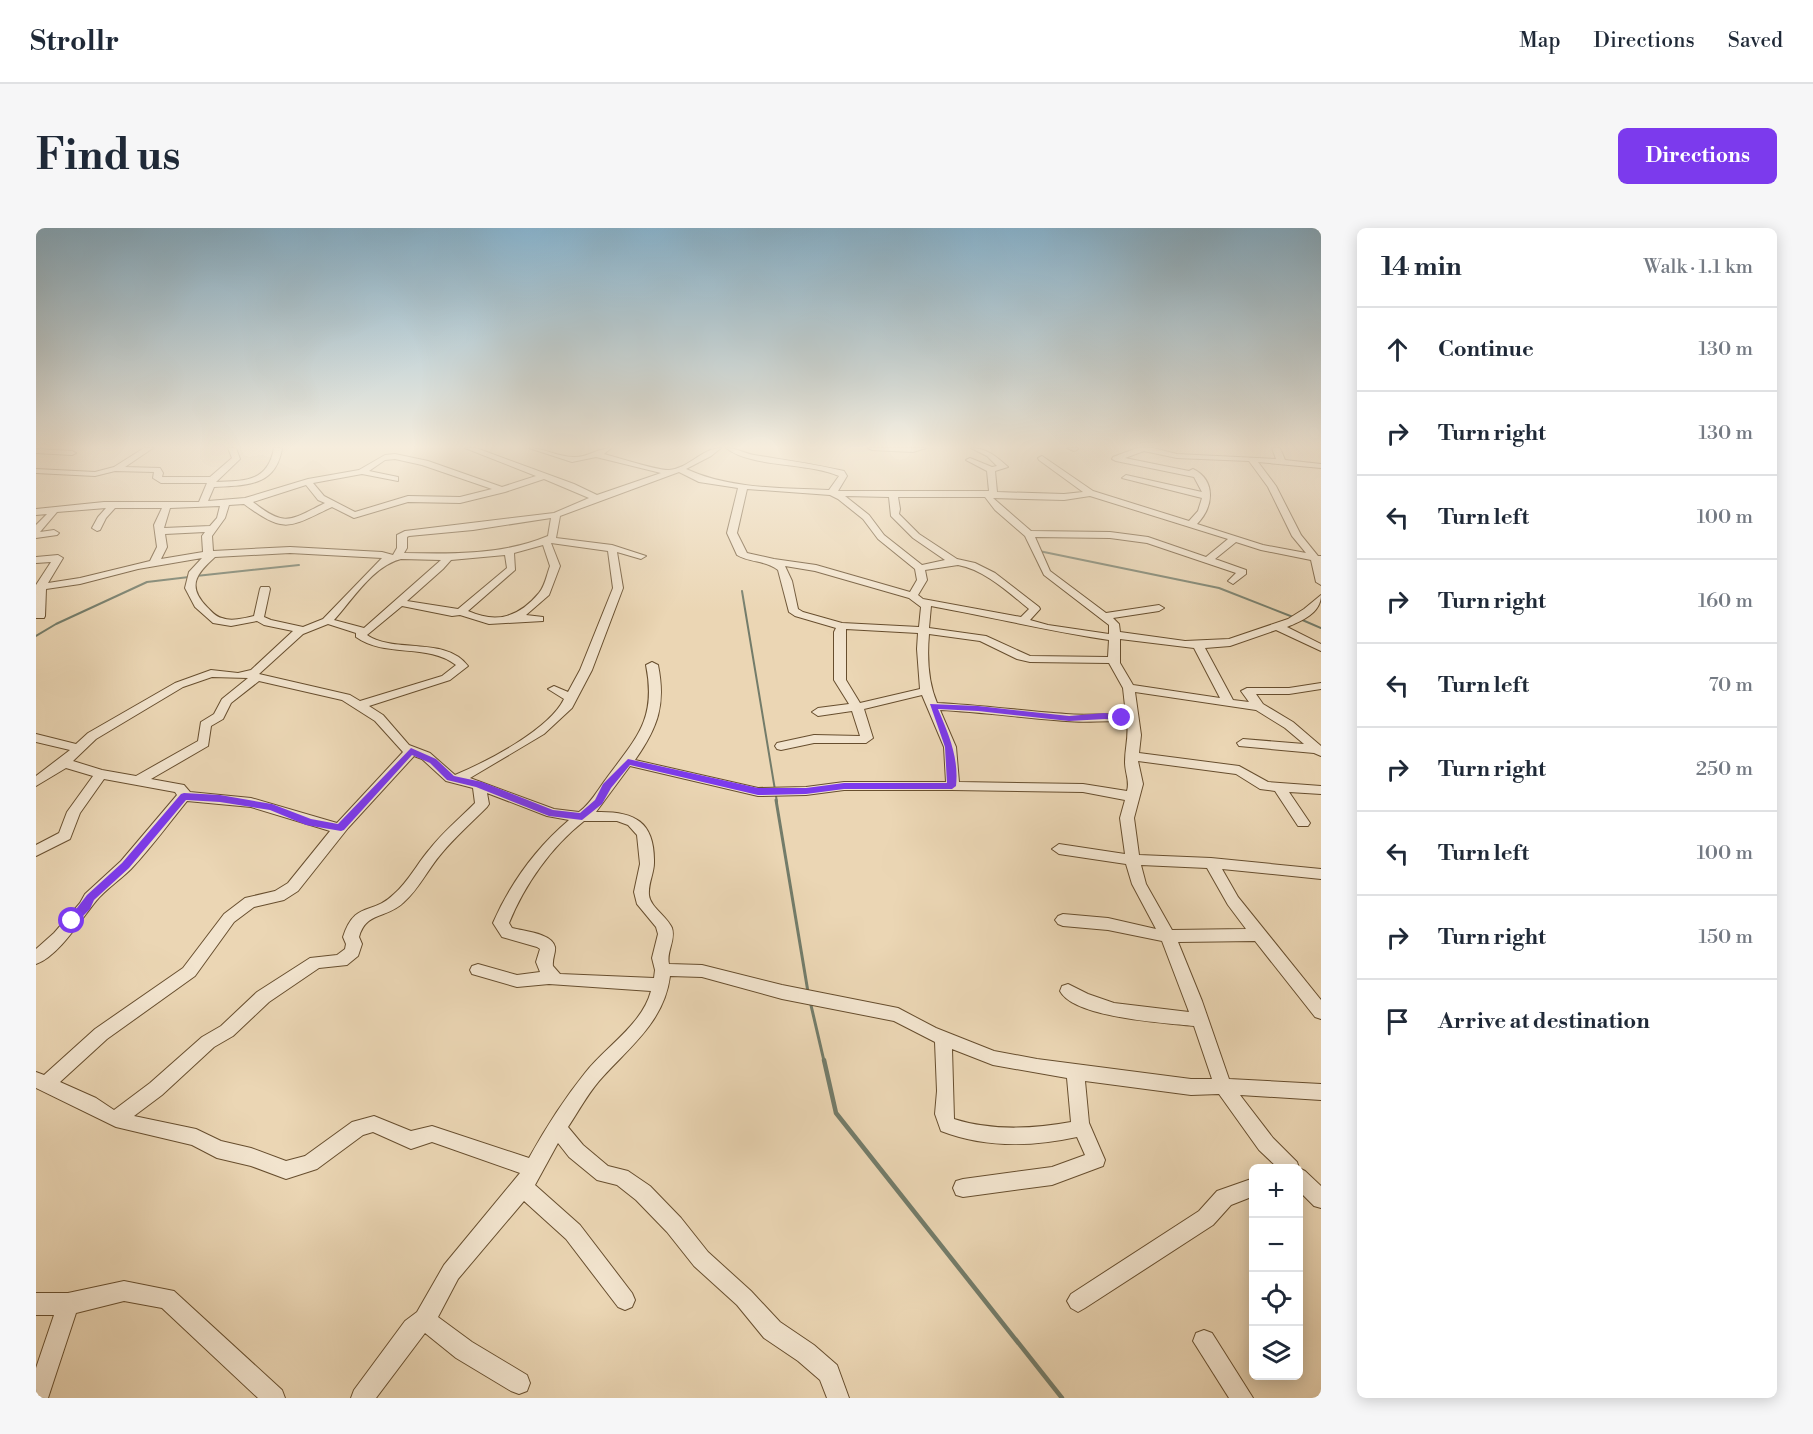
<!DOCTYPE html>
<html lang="en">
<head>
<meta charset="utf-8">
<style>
	:root { --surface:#fff; --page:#f6f6f7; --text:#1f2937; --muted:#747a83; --line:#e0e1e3; --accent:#7c3aed }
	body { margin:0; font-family:"Libre Bodoni",serif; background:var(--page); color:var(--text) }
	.controls { position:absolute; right:18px; bottom:18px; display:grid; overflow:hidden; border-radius:9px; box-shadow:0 3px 15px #0003 }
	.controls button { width:54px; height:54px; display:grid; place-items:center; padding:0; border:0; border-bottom:2px solid var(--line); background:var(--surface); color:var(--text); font:30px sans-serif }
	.stop { position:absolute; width:18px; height:18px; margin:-14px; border:4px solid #7c3aed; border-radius:50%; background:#fff }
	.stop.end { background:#7c3aed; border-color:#fff; box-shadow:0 2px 6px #0008 }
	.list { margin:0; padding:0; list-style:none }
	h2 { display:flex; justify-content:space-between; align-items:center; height:78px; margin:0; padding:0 24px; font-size:26px }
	h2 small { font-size:20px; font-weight:400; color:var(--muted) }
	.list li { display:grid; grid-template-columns:39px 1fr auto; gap:18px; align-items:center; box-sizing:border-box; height:84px; padding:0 24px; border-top:2px solid var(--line) }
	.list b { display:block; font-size:22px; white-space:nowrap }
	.list em { font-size:20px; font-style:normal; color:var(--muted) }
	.icon { flex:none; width:33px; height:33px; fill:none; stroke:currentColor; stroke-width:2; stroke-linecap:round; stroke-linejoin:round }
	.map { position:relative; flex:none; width:1285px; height:1170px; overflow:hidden; border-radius:9px }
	header { display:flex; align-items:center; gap:36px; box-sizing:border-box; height:84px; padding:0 30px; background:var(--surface); border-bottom:2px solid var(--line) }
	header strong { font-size:28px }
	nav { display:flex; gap:33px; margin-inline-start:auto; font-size:21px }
	.intro { display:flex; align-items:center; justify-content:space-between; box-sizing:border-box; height:144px; padding:0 36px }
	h1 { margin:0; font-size:42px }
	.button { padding:15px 27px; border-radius:9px; background:var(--accent); color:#fff; font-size:21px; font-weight:700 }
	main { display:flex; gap:36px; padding:0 36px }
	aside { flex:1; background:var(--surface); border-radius:9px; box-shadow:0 3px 15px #0003 }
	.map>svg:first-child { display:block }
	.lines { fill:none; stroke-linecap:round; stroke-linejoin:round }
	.stream-far2 { stroke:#737c6a; stroke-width:2 }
	.stream-far1 { stroke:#737c6a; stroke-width:3 }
	.stream { stroke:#737c6a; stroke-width:4.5 }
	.minor-casing { stroke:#674e2e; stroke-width:2 }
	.minor { fill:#f2e4ce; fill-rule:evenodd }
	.route { fill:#7c3aed }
</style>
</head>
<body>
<header>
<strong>Strollr</strong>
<nav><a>Map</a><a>Directions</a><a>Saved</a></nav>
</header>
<div class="intro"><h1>Find us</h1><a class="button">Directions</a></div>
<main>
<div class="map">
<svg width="1285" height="1170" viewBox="0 0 1285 1170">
	<rect width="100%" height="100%" fill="#ebd6b4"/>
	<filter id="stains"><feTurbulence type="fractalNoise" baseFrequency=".00333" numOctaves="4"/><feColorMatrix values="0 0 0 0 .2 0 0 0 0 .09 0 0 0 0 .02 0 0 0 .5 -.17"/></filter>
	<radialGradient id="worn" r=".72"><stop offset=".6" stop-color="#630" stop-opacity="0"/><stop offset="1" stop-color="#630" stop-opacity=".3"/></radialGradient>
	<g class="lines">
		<g class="stream-far2">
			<polyline points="1003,323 1183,360 1257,389"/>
			<polyline points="160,348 263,337"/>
			<polyline points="706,363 741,574"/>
			<polyline points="1264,391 1285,400"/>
			<polyline points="0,408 20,396 111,354 153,349"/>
		</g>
		<g class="stream-far1">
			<polyline points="740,572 772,764"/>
			<polyline points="774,773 788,833"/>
		</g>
		<polyline class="stream" points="788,832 800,885 1026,1170"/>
		<defs>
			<g id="minor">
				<path d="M108 220H117L89 239 124 240 127 245 126 249H174L196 230 192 220H200L204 231 180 254C209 253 232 254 238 220H246C240 259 210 257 178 259L172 273 209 270 272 251 323 242 349 227 359 226 392 233 466 259 500 248 429 220H440L538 256 561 267 625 245 560 229 536 234 493 220C508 220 522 229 537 229 551 230 562 220 575 220L568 226C580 229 623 243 633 242 652 241 666 220 685 220L675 228 650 241C693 261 746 260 793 262L803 248C771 234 716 240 690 220 701 220 707 225 718 227 748 232 778 236 808 243L811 248 802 263H953L951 243 930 232 934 230 956 239 961 238 951 228 935 220C951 220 961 229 972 239L959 243 961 264 1028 266 1047 264 1003 232 1002 230 1006 228 1057 263 1153 293 1162 283 1166 270 1086 250 1090 247 1166 264 1158 249 1080 233 1076 231 1077 229 1101 220H1117L1141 226 1240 231 1236 220H1244L1249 232 1285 236V240L1222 234 1240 258 1265 307 1282 328H1285V357L1280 354 1275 332 1225 322 1200 314 1179 331 1210 342V346L1197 356 1192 353 1200 345 1111 315 1074 310 999 309 1014 343 1070 385 1123 377 1128 380 1123 383 1077 390 1083 396 1084 404 1149 413 1193 411 1252 391 1268 381 1285 367C1285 385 1266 393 1251 399L1285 416V423L1240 402 1194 418 1169 420 1197 472 1213 474 1205 463 1211 460H1253L1285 455V461L1253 466H1220L1227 476 1257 494 1285 518V528L1278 525 1203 518 1201 515 1207 511 1268 516 1249 500 1220 482 1099 464 1105 507 1103 525 1203 538 1232 554 1285 558V566L1253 564 1274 595 1272 598H1262L1239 563 1224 561 1200 546 1102 533 1107 556 1098 590 1103 627 1175 630 1285 641V651L1186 641 1202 669 1285 772V791L1279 789 1219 713 1142 714 1166 773 1193 851 1285 856V872L1204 867 1237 910 1261 934 1263 940 1269 943 1285 958V980L1278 978 1262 962V940H1242L1223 922 1183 866 1155 867 1049 853 1053 895 1069 932 1067 938 1016 957 927 969 920 967 917 960 920 953 927 951 1016 939 1049 927 1041 909C995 919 949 920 905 903L899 886 901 863 899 814 858 793 746 771 666 749 634 748C628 795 592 820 563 853 551 867 542 884 532 899L547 917 572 938 592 943 614 958 645 990 672 1024 715 1063 744 1094 778 1117 801 1137 813 1170H791L784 1152 762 1133 728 1110 701 1077 658 1038 631 1004 600 972 581 957 561 952 533 929 522 915 499 957 544 997 596 1065 599 1072 596 1079 589 1082 582 1079 530 1011 488 973 422 1051 402 1089 436 1114 491 1147 494 1155 491 1163 483 1166 475 1163 420 1130 389 1105 340 1170H315L318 1162 369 1093 381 1084 408 1037 484 945 396 914 375 921 337 904 327 907 281 941 250 951 215 938 181 930 156 917 80 899 0 860V844L8 847 59 801 147 740 188 686 209 670 239 663 252 655 294 603 215 579 151 573C133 595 115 620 95 641 84 652 70 661 60 673 46 690 22 729 0 736V721L18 705 44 675 49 666 85 633 141 567 139 564 68 551 44 585 34 611 0 628V617L23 605 31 584 57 548 30 540 0 558V548L34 522 0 514V506L40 516 52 505 139 455 175 442 202 445 215 442 257 403 228 397 221 393 195 398 177 395 159 379 149 360 153 344 166 330 102 341 44 356 10 361 9 388 8 390H0V357L15 334 0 335V329L22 327 27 330 12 355 44 350 114 333 121 319 118 297 126 280H79L70 290 64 302 61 303 56 300 62 289 70 280 21 284 4 304 18 302 23 305 21 307 0 310V297L11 286 0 287V281L68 274H163L171 255H125L117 250 118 244 79 243 59 248 0 245V241L59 244 78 239ZM1108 223 1141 230 1213 233 1232 259 1256 308 1270 325 1227 317 1161 296C1178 279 1180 252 1157 241L1153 243 1089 230ZM359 231 386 237 456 261 424 269 372 268 319 284 288 268 277 255 326 246 362 253V249L333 243 349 232ZM643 244 663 254 702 260 691 305 701 327C714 335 730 332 742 342L753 384 759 388 800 400 798 404V452L813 476 782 480 776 484 782 488 816 483 824 508 778 507 741 515 739 518 741 521 745 522 778 515H830L837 510 828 481 886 467 908 519 910 554H808L770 559 722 560 599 532C622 499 630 477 622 437L616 434 610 437C621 492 600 510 570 551 561 563 555 575 543 584L518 581 434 550 508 506 536 480 556 442 587 360 581 324 605 331 610 328 576 317 520 310 524 288ZM508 251 553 270 518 285 369 303 361 307V320L357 327 346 324 254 319 177 323 176 308 189 290 193 277 208 276C249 306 252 300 296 279L318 290 372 274 424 275 469 264ZM270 257 282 272 289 275C254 292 250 300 217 274ZM711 261 794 267 802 271 827 291 842 311 879 341 881 352 874 364 780 337 738 331 711 325 701 305ZM809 268 853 269 855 288 877 310 909 332 886 337 848 307 833 287ZM1054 268 1192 311 1170 329 1112 309 1074 304 995 303 957 270 1028 272ZM862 269H949L959 282 989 308 1008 347 1073 397V406L1012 397 994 392 1004 381 1003 379 959 345 939 335 921 331 883 306 863 286 864 281ZM184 278 181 290 174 298 128 300 134 280ZM515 290 512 308C467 327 416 326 368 325L371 320V309L373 308 437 302ZM169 304 166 308 167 324 125 331 131 319 129 306ZM515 315 572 323 577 360 544 442 532 464 518 458 512 461 528 471C513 502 450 534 419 547L394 525 373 517 347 487 333 478 414 452 432 438C410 408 359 426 331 407L366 378 416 388 424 387 453 396 507 393V389L490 387 513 367 524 338ZM507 317 514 338C511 346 509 358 503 365 483 389 461 396 432 383L479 342 478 325ZM254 325 346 330 287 391 267 399 235 392 228 389 234 361 233 359H225L224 361 218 388C208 390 196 394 186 390 180 389 175 383 171 379 150 358 161 345 179 329ZM469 327 471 340 422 381 371 373 407 341 415 332ZM365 331 405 332 328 400 298 392C317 371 337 338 365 331ZM922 337C949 342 972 364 993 381L985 389 887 371 882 367 891 352 889 342ZM749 338 779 343 873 370 885 379 883 399 806 395 767 384 762 381 756 353ZM895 378C955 389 1013 403 1073 412L1072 429 994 428 950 408 893 400ZM292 396 320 405V409C349 430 392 415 420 437L406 448 324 473 314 467 223 446 267 406ZM810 401 882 405 881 421 884 461 824 475 810 452ZM893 406 944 413 981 431 994 434 1073 435 1087 460 1090 487C1070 485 1050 488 1030 486 987 483 944 477 901 475 892 454 891 429 893 406ZM1084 411 1158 420 1184 470 1097 457 1084 435ZM176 449 212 450 186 471 178 486 165 494 162 513 100 548 66 542 37 533 60 511 147 459ZM223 453 306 472 339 493 367 524 301 595 215 570 154 564 148 557 115 551 172 518 175 498 187 491 195 475ZM904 482C946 484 988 490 1030 493 1051 495 1071 492 1091 494 1093 508 1089 520 1089 534 1089 545 1094 553 1091 563L1047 556 923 554 920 519ZM378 528 386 531 410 553 437 560 439 575C424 590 406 605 393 622 381 636 372 654 358 666 336 688 319 672 307 709L310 716 309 721 301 727 274 730 221 764 185 798 166 809 114 855 78 882 60 870 24 854 71 811 159 748 198 694 218 679 248 672 262 663 312 600ZM594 538 722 568 770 567 808 562H916L1047 564 1089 572 1084 590 1089 626 1023 616 1016 621 1023 626 1090 636 1096 656 1120 701 1072 690 1027 686 1022 688 1019 692 1022 696 1027 698 1072 702 1126 713 1153 784 1078 775 1052 766 1032 756 1026 758 1024 763C1038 790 1130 795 1158 798L1176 851H1155L1001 831 958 823 900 800 862 780 746 757 666 737 633 736C630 724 640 712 636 700 631 688 614 679 613 667 612 656 618 645 618 635 619 593 598 583 560 584ZM451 565 511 588 533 592C500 620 474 656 457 695L466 709 501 719 504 721 500 734 504 744 481 747 442 736 436 738 434 742 436 746 481 759 513 756 615 763C606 797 570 818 549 845 528 871 509 901 493 930L396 898 375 903 338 888 316 894 269 928 250 933 215 920 185 913 160 901 98 888 126 867 178 819 197 808 233 774 283 740 311 737 322 728 326 716 323 709C330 683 351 691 368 674 383 661 392 641 405 626 419 609 435 595 451 579L453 576ZM548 593H581L592 597 601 607 604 636 598 664 601 676 620 699 622 706 616 730 619 742 618 750 524 746 517 738C516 731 520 724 519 719 516 705 487 703 476 700L473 695C489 656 515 619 548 593ZM1105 637 1171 640 1192 677 1210 701 1136 702 1110 656ZM916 821 957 837 1031 850 1035 894C996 901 956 903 918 891Z"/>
				<polygon points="832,220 890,220 877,224 836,222"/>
				<polygon points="1031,220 1041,220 1042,221 1038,223"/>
				<polygon points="0,221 36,223 40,225 36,227 0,225"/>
				<polygon points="1218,950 1218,968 1195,977 1177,997 1049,1080 1042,1084 1035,1080 1031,1073 1035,1066 1163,983 1181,963"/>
				<polygon points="88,1053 138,1063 246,1162 249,1170 222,1170 126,1080 88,1073 40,1085 12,1170 0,1170 0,1140 18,1087 0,1087 0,1065 32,1065"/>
				<polygon points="1168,1102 1176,1105 1217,1170 1193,1170 1157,1113 1160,1105"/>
			</g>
		</defs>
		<use href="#minor" class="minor-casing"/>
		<use href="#minor" class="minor"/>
	</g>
	<linearGradient id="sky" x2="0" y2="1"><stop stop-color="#88b6d2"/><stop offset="0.57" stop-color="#f6eddd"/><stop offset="1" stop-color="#f6eddd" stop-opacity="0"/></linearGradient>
	<rect width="1285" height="384" fill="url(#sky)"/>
	<path class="route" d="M894 476 942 478 1033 488 1069 485 1090 490 1086 492 1069 491 1033 493 942 483 902 481C913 507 923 530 920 558L916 561H808L770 566 722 567 594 537 575 560 566 576 546 592 513 588 440 559 411 552 394 535 376 527 308 602 305 603 270 597 234 582 184 574 150 572 93 640 58 672 54 681 40 695 36 697 31 693 51 667 86 635 145 566 148 565 184 567 236 576 275 591 302 596 375 520 400 531 418 548 446 554 517 582 544 585 559 572 567 556 592 531 722 560H770L808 555H911L909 519Z"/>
	<rect width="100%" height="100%" filter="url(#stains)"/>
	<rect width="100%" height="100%" fill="url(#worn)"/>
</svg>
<div class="controls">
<button>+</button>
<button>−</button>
<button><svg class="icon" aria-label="locate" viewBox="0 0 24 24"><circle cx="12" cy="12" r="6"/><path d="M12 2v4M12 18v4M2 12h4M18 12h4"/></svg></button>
<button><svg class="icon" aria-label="layers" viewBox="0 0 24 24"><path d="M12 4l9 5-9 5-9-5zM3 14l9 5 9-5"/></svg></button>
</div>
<div class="stop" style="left:36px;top:693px"></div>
<div class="stop end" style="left:1086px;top:490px"></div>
</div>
<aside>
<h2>14 min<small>Walk · 1.1 km</small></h2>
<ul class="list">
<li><svg class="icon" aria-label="ahead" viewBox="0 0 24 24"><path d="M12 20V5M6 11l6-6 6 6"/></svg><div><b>Continue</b></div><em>130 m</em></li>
<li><svg class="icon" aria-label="right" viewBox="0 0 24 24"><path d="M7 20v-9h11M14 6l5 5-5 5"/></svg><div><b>Turn right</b></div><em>130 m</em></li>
<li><svg class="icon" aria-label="left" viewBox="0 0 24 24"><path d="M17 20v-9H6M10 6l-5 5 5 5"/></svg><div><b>Turn left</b></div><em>100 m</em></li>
<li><svg class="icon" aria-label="right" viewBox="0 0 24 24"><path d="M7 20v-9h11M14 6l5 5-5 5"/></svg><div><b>Turn right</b></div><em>160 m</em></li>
<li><svg class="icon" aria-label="left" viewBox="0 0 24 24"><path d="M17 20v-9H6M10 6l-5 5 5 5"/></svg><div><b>Turn left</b></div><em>70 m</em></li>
<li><svg class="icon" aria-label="right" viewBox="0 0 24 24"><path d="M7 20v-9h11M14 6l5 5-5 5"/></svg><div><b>Turn right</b></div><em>250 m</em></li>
<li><svg class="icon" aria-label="left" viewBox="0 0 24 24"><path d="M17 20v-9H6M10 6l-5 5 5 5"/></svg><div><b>Turn left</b></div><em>100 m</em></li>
<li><svg class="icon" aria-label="right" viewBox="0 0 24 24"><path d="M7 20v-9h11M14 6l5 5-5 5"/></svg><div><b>Turn right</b></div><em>150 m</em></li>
<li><svg class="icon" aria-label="arrive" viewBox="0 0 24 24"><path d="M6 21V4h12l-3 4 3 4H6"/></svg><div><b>Arrive at destination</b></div></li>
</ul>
</aside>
</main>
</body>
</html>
